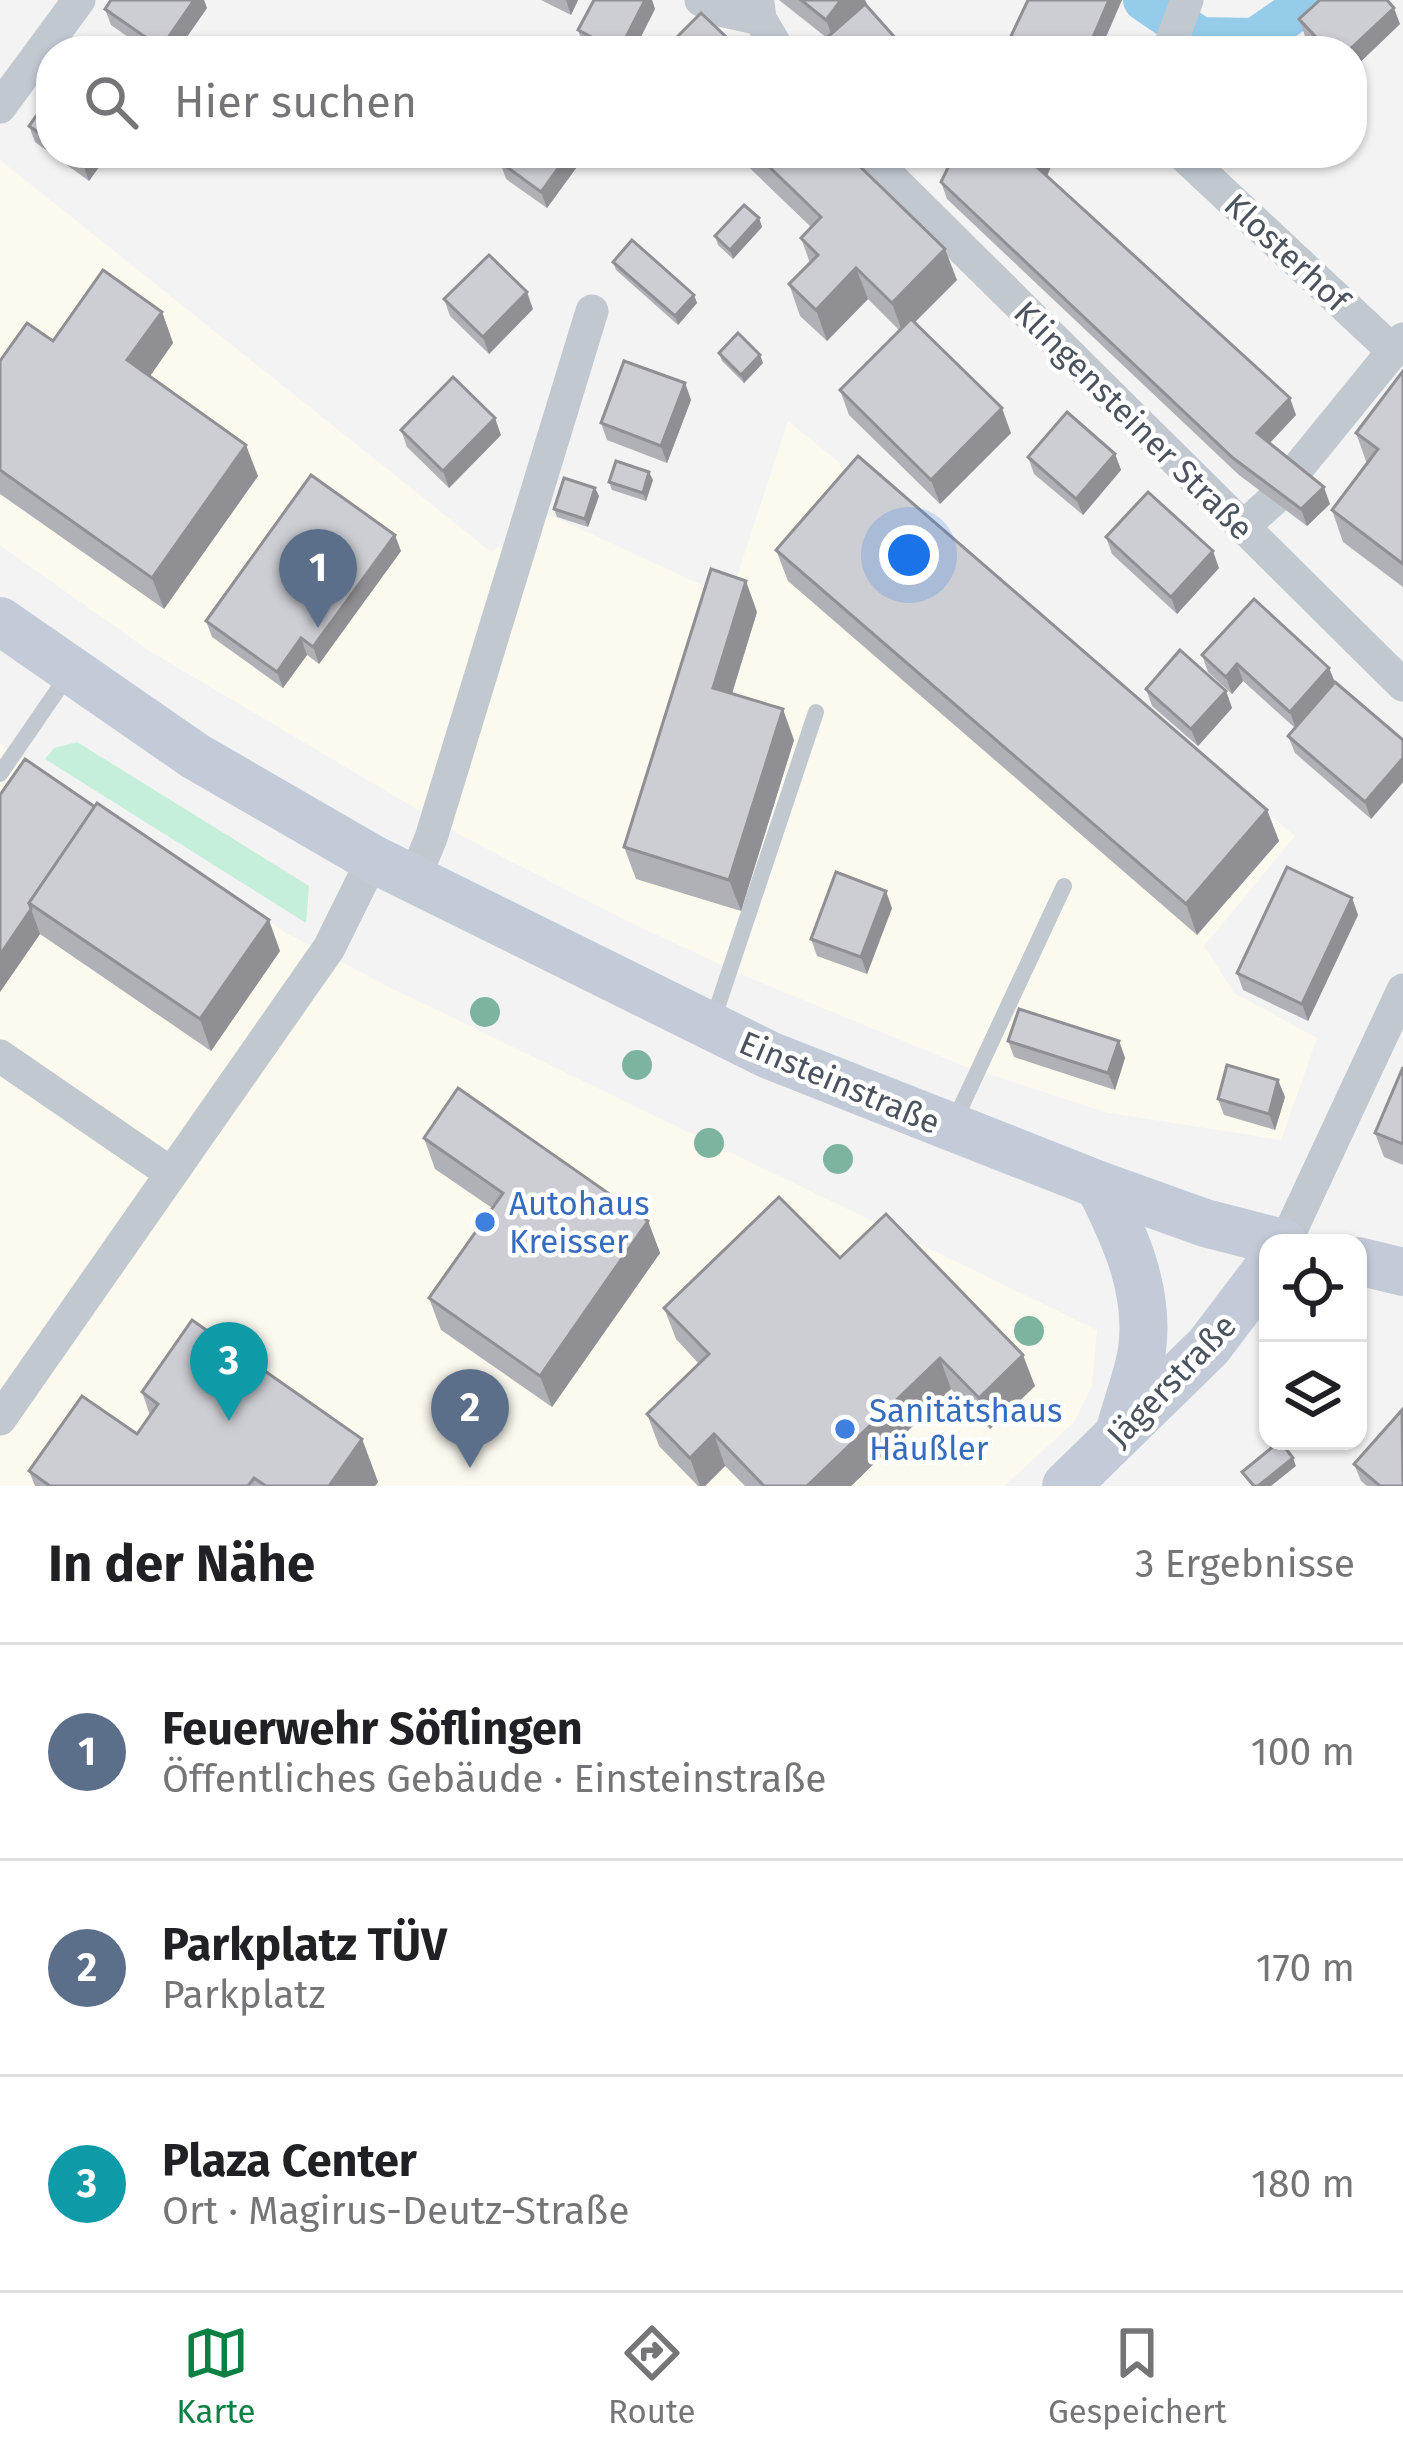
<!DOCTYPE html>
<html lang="de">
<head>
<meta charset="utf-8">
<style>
	:root { --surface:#fff; --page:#f6f6f6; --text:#202124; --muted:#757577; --line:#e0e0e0; --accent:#0b8043 }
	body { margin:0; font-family:"Fira Sans",sans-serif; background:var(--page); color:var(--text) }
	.controls { position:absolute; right:36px; bottom:36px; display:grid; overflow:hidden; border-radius:24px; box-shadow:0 3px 9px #0004 }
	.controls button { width:108px; height:108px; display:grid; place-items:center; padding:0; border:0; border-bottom:3px solid var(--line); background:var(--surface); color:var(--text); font:60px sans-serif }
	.you { position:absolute; left:909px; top:555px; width:42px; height:42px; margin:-30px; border:9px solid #fff; border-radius:50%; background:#1a73e8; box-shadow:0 0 0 18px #1a73e833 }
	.badge { display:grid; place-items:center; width:78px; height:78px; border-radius:50%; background:var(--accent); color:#fff; font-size:39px; font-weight:700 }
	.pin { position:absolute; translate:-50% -99px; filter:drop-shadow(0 3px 6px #0008) }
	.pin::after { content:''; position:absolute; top:63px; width:42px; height:36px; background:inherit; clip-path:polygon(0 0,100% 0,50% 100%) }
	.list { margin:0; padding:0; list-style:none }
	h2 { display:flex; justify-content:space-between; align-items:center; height:156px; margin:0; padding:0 48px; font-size:51px }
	h2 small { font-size:39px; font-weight:400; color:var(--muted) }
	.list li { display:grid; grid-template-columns:78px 1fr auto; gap:36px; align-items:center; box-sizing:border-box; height:216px; padding:0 48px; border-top:3px solid var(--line) }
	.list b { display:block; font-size:45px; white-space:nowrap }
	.list p { margin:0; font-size:39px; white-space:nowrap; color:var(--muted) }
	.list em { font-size:39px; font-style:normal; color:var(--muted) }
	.icon { flex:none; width:66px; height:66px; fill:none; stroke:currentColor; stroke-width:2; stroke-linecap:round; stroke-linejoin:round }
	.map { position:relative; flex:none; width:1403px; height:1486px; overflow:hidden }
	.search { position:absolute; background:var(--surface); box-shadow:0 3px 9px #0004; left:36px; right:36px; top:36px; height:132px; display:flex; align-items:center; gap:30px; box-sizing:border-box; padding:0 42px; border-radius:48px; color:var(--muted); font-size:45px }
	.sheet { height:804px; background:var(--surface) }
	nav { display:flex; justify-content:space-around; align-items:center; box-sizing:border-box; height:168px; border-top:3px solid var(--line); background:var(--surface); font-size:33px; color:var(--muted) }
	nav a { display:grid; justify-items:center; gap:6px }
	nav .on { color:var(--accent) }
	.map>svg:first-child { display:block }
	.commercial { fill:#fcfaef }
	.green { fill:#c5efda }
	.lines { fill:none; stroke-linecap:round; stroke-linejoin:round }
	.canal { stroke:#94cce9; stroke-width:42 }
	.lane { stroke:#c1c8d0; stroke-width:16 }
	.street { stroke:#c1c8d0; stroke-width:33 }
	.secondary { stroke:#c4cbd8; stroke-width:48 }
	.tree { fill:#7db49f }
	.wall { fill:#b0b1b6 }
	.shaded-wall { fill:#909094 }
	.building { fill:#cdced4; stroke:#909094; stroke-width:3 }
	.shop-dot { fill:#3f7fe0; stroke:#fff; stroke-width:4.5 }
	.labels { text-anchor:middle; stroke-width:9; stroke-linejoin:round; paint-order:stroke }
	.street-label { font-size:33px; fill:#4b535f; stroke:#fff }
	.shop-label { font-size:33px; fill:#366cbe; stroke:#fff; text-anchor:start }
</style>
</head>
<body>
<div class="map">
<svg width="1403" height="1486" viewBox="0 0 1403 1486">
	<rect width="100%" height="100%" fill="#f4f3f3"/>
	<g class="commercial">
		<polygon points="0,160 491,552 550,515 730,598 788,421 1295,836 1204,946 1234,993 1317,1038 1281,1140 1105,1112 964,1066 757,981 631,923 464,837 148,650 0,545"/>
		<polygon points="0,743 286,933 387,986 1097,1330 1092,1385 1075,1421 1004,1486 0,1486"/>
	</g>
	<polygon class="green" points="77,742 309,886 306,923 45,759 54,748"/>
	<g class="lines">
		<polyline class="canal" points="1144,0 1200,38 1255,39 1311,0"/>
		<g class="lane">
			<polyline points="0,774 70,672"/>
			<polyline points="713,1020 816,712"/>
			<polyline points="954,1122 1064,886"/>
		</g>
		<g class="street">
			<polyline points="701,0 719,10 760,19"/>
			<polyline points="758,2 760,19 779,51"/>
			<polyline points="1168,51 1187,0"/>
			<polyline points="0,107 79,0"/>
			<polyline points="866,153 1403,685"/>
			<polyline points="1181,153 1394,352"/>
			<polyline points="1293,474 1403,339"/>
			<polyline points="1243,527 1273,500"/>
			<polyline points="413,881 431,838 592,311"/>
			<polyline points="0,1056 169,1172"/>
			<polyline points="1285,1243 1403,990"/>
			<polyline points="0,1419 329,948 373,859"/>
		</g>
		<g class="secondary">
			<polyline points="0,621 195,756 373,859 769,1055 1099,1185 1205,1223 1283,1243"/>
			<path d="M1099 1185C1125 1236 1150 1291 1142 1350 1138 1377 1126 1406 1119 1433"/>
			<polyline points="1358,1261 1403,1272"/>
			<polyline points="1066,1486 1209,1346 1268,1268"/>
		</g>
	</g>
	<g class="tree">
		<circle cx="485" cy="1012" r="15"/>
		<circle cx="637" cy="1065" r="15"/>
		<circle cx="709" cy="1143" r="15"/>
		<circle cx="838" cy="1159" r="15"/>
		<circle cx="1029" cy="1331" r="15"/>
	</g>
	<g class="wall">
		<polygon points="111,0 204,0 207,8 177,51 148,51 111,25 105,9"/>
		<polygon points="541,0 578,0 571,15"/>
		<polygon points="594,0 652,0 655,9 590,50 584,47 578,30"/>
		<polygon points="779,0 865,0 866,5 907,51 826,51 823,41 827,38"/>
		<polygon points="1299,19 1400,24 1352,70 1352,51 1319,51 1305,36"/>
		<polygon points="51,95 51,153 109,153 89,181 35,142 29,126"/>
		<polygon points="587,153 547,208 506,179 500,162"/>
		<polygon points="734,153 846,153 957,280 915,322 1011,433 940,504 849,415 840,390 900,331 868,299 827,341 800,316 789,284 810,263 801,238 811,227"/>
		<polygon points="955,153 1057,153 1047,175 1296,415 1270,443 1330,504 1307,526 1239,475 947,199 941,182"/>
		<polygon points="759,218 762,227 733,259 718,245 715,236"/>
		<polygon points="613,262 694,295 697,303 678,325 616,270"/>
		<polygon points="444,299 533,309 489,354 450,316"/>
		<polygon points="162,312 173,343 150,376 258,476 164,609 0,494 0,361 53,341"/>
		<polygon points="719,353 763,363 744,383 722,361"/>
		<polygon points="1403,371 1403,587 1343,542 1332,510 1367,464 1356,433"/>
		<polygon points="685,383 691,400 667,463 607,440 601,423"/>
		<polygon points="401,430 501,435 449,488 407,447"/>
		<polygon points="1115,454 1121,470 1083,515 1034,474 1028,457"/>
		<polygon points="653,480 646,501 612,490 609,482"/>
		<polygon points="595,488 599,496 588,527 557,517 554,509"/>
		<polygon points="1106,537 1219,568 1177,614 1112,554"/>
		<polygon points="776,550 1267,810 1279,841 1197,935 788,581"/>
		<polygon points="401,551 319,664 307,655 283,688 212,637 206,621"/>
		<polygon points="757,612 732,694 794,740 741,911 636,879 624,847"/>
		<polygon points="1202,655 1329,668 1335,683 1403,740 1403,782 1371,819 1295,753 1288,736 1295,728 1243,681 1232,694 1208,672"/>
		<polygon points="1146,689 1226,691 1232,708 1198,746 1152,706"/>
		<polygon points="0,795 280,951 211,1051 40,934 0,992"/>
		<polygon points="1352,898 1358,915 1308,1021 1243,990 1237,973"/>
		<polygon points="892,908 867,974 817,956 811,939"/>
		<polygon points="1008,1041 1119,1041 1125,1058 1115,1090 1014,1057"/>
		<polygon points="1403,1067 1403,1165 1384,1157 1375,1133"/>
		<polygon points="1278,1080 1285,1097 1275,1130 1224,1115 1218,1099"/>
		<polygon points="424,1138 648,1221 660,1253 552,1407 441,1330 429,1298 492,1208 435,1169"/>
		<polygon points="840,1258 1035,1386 990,1429 951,1389 851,1486 745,1486 725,1466 705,1486 698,1486 659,1446 647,1414 699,1364 676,1339 664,1308"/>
		<polygon points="142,1392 362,1439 378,1482 375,1486 35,1486 29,1471 137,1434 150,1415"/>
		<polygon points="1354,1464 1403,1486 1367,1486 1361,1481"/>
	</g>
	<g class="shaded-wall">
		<polygon points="194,0 204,0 207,8 177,51 162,51 161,48"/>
		<polygon points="566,0 578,0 571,15"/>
		<polygon points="645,0 652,0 655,9 634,51 619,51"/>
		<polygon points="841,0 865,0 867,4 835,44 826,20"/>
		<polygon points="1109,0 1122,0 1100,51 1087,51"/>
		<polygon points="1394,8 1400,24 1352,70 1352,51 1348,51"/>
		<polygon points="91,153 109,153 89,181 83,164"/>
		<polygon points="569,153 587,153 547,208 541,192"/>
		<polygon points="1043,153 1057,153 1044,183 1037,167"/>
		<polygon points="759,218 762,227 733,259 730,250"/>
		<polygon points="945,249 957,280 903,334 892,303"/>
		<polygon points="856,268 868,299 827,341 816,310"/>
		<polygon points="527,292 533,309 489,354 483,337"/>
		<polygon points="694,295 697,303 678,325 675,316"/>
		<polygon points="162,312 173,343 139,392 127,360"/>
		<polygon points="760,355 763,363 744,383 741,375"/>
		<polygon points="685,383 691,400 667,463 661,446"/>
		<polygon points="1290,398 1296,415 1263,450 1257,433"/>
		<polygon points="1002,408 1011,433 940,504 931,480"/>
		<polygon points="495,418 501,435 449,488 443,471"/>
		<polygon points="246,445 258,476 164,609 152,578"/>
		<polygon points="1115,454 1121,470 1083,515 1076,499"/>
		<polygon points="649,472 653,480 646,501 643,493"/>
		<polygon points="1324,487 1330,504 1307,526 1301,509"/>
		<polygon points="595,488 599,496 588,527 585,519"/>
		<polygon points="395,535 401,551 319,664 313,647"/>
		<polygon points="1213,551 1219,568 1177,614 1171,597"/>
		<polygon points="746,581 757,612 724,719 713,688"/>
		<polygon points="301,638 307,655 283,688 277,672"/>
		<polygon points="1237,664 1243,681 1232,694 1226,677"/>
		<polygon points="1329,668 1336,685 1296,729 1290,712"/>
		<polygon points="1226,691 1232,708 1198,746 1191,729"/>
		<polygon points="783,709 794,740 741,911 729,880"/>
		<polygon points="1403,758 1403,782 1371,819 1365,802"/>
		<polygon points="1267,810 1279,841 1197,935 1186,904"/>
		<polygon points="886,891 892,908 867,974 861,957"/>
		<polygon points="1352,898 1358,915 1308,1021 1302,1004"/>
		<polygon points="31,909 40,934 0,992 0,955"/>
		<polygon points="269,920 280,951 211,1051 200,1019"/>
		<polygon points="1119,1041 1125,1058 1115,1090 1108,1073"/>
		<polygon points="1278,1080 1285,1097 1275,1130 1269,1114"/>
		<polygon points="648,1221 660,1253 552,1407 540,1376"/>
		<polygon points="1023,1355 1035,1386 990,1429 979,1398"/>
		<polygon points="940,1358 951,1389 851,1486 807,1486"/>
		<polygon points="714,1434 725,1466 705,1486 700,1486 690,1458"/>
		<polygon points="362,1439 378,1482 375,1486 329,1486"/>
		<polygon points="1293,1458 1296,1466 1271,1486 1258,1486"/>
	</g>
	<g class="building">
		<polygon points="111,0 194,0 161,48 105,9"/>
		<polygon points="594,0 645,0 619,51 589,51 595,39 578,30"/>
		<polygon points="801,0 841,0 826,20"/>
		<polygon points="1028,0 1109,0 1087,51 1004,51"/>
		<polygon points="1320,0 1387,0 1394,8 1348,51 1329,51 1299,19"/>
		<polygon points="865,4 907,51 831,51 823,41"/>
		<polygon points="701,13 741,51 663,51"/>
		<polygon points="51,95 51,141 29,126"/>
		<polygon points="67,153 91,153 83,164"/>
		<polygon points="507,153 569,153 541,192 500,162"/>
		<polygon points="755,153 846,153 945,249 892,303 856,268 816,310 789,284 818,255 801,238 821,217"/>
		<polygon points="955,153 1043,153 1037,167 1290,398 1257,433 1324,487 1301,509 1233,458 941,182"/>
		<polygon points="744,205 759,218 730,250 715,236"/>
		<polygon points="632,240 694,295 675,316 613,262"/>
		<polygon points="489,255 527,292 483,337 444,299"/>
		<polygon points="103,270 162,312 127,360 246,445 152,578 0,470 0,361 27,323 53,341"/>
		<polygon points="911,319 1002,408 931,480 840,390"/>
		<polygon points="738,333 760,355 741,375 719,353"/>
		<polygon points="624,361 685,383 661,446 601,423"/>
		<polygon points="1403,371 1403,564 1332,510 1378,449 1356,433"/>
		<polygon points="453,377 495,418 443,471 401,430"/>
		<polygon points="1067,412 1115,454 1076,499 1028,457"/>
		<polygon points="858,456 1267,810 1186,904 776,550"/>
		<polygon points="616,461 649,472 643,493 609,482"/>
		<polygon points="311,475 395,535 313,647 301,638 277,672 206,621"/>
		<polygon points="564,478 595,488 585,519 554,509"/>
		<polygon points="1148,492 1213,551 1171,597 1106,537"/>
		<polygon points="711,569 746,581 713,688 783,709 729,880 624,847"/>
		<polygon points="1254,599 1329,668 1290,712 1237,664 1226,677 1202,655"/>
		<polygon points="1180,650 1226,691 1191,729 1146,689"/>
		<polygon points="1335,682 1403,740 1403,758 1365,802 1288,736"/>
		<polygon points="25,759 95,807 29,903 31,909 0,955 0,795"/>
		<polygon points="97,803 269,920 200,1019 29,903"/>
		<polygon points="1287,867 1352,898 1302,1004 1237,973"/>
		<polygon points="836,872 886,891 861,957 811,939"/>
		<polygon points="1019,1009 1119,1041 1108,1073 1008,1041"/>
		<polygon points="1227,1065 1278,1080 1269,1114 1218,1099"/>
		<polygon points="1403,1067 1403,1144 1375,1133"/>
		<polygon points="458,1088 648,1221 540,1376 429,1298 503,1193 424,1138"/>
		<polygon points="779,1197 840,1258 886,1214 1023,1355 979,1398 940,1358 807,1486 764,1486 714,1434 690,1458 647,1414 709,1354 664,1308"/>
		<polygon points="192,1320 362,1439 329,1486 266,1486 254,1478 248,1486 50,1486 29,1471 82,1396 137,1434 158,1404 142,1392"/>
		<polygon points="1402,1410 1403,1486 1380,1486 1354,1464"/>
		<polygon points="1280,1441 1293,1458 1258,1486 1254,1486 1242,1472"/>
	</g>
	<g class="shop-dot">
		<circle cx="485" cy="1222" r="12"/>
		<circle cx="845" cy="1429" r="12"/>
	</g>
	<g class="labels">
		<g class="street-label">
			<text transform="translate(1287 252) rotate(43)" y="12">Klosterhof</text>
			<text transform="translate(1134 420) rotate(45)" y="12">Klingensteiner Straße</text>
			<text transform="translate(840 1082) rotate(23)" y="12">Einsteinstraße</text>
			<text transform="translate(1171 1380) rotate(-46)" y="12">Jägerstraße</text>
		</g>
		<g class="shop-label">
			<text x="509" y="1215">Autohaus<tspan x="509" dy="38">Kreisser</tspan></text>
			<text x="869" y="1422">Sanitätshaus<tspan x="869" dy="38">Häußler</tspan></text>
		</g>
	</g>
</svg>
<div class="controls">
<button><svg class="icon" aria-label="locate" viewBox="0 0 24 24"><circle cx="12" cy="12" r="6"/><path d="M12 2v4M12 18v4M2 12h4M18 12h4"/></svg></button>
<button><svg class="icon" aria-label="layers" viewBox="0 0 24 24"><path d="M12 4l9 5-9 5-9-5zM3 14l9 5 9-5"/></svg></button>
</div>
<div class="you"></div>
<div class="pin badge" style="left:318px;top:628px;background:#5c6f8a">1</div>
<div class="pin badge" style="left:470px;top:1468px;background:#5c6f8a">2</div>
<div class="pin badge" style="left:229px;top:1421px;background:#0f9aa8">3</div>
<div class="search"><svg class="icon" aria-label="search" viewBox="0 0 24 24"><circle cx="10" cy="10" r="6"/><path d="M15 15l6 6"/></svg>Hier suchen</div>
</div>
<section class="sheet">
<h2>In der Nähe<small>3 Ergebnisse</small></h2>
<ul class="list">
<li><span class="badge" style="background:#5c6f8a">1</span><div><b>Feuerwehr Söflingen</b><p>Öffentliches Gebäude · Einsteinstraße</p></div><em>100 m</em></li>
<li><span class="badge" style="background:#5c6f8a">2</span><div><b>Parkplatz TÜV</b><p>Parkplatz</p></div><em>170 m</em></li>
<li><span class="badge" style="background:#0f9aa8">3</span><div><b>Plaza Center</b><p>Ort · Magirus-Deutz-Straße</p></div><em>180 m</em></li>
</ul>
</section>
<nav>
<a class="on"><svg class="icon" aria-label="map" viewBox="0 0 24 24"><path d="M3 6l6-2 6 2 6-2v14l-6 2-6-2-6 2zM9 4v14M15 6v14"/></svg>Karte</a>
<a><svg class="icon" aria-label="directions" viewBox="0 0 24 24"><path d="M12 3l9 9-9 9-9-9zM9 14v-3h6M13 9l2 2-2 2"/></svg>Route</a>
<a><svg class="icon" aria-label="saved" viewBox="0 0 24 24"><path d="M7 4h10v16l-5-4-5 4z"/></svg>Gespeichert</a>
</nav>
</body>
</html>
